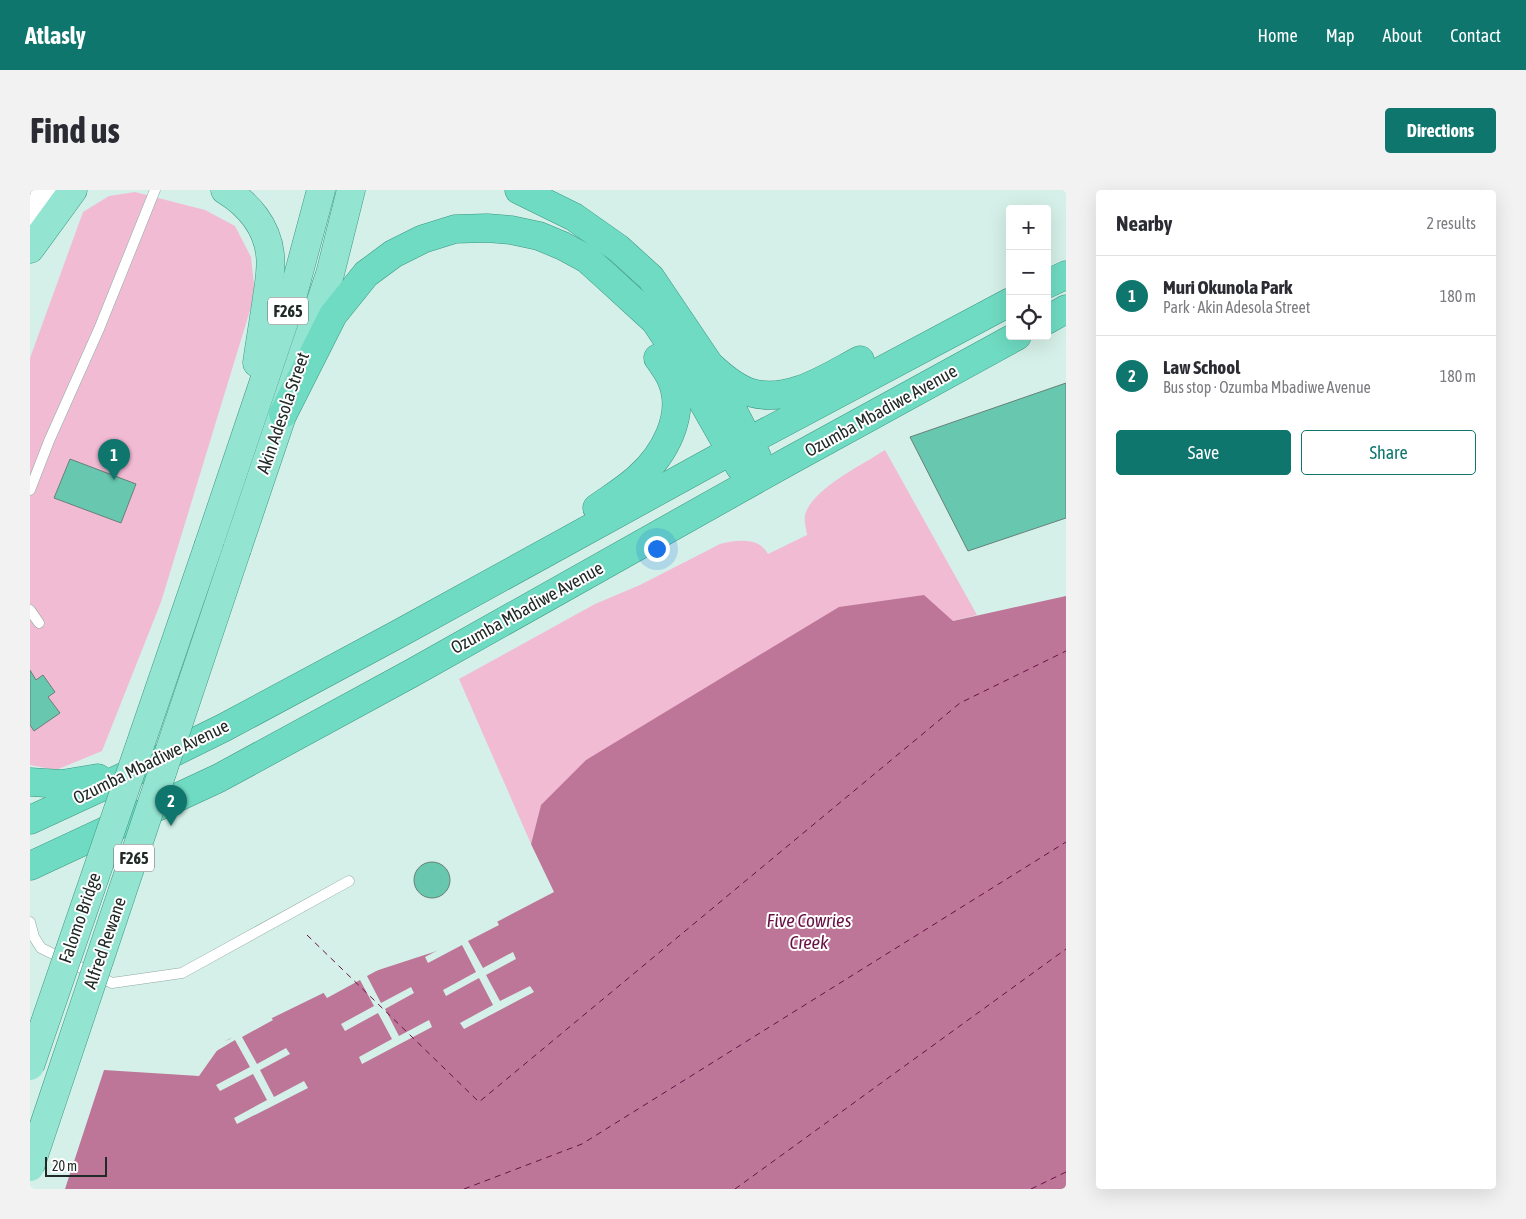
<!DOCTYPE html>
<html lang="en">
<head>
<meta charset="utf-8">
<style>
	:root { --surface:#fff; --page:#f2f2f3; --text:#2b2b33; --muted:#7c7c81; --line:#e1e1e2; --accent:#0f766e }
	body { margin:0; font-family:"Asap Condensed",sans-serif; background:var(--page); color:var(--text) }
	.controls { position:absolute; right:15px; top:15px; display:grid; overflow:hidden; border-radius:5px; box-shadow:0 5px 20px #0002 }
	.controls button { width:45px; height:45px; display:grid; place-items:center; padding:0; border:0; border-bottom:1px solid var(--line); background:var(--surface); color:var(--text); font:25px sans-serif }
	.scale { position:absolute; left:15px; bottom:12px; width:62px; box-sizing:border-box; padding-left:5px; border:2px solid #202a27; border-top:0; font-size:14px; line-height:18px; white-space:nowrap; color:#202a27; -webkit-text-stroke:4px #fff; paint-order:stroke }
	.you { position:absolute; left:626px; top:358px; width:18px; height:18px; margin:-12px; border:4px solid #fff; border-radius:50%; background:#1a73e8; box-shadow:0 0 0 8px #1a73e833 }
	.badge { display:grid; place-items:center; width:32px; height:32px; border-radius:50%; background:var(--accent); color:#fff; font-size:16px; font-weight:700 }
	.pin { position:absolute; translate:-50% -41px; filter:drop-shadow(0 1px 2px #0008) }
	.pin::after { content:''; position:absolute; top:26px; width:18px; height:15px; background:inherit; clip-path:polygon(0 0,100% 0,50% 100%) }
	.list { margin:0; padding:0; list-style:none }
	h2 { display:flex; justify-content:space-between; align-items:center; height:65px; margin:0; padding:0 20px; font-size:21px }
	h2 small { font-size:16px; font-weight:400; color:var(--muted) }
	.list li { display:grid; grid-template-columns:32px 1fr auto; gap:15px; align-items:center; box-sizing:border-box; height:80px; padding:0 20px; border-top:1px solid var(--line) }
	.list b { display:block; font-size:19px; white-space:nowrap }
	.list p { margin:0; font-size:16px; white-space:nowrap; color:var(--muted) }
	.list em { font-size:16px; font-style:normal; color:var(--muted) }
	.actions { display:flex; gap:10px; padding:15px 20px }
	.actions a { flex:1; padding:11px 0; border:1px solid var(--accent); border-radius:5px; text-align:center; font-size:18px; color:var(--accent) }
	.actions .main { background:var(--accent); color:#fff }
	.icon { flex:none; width:28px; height:28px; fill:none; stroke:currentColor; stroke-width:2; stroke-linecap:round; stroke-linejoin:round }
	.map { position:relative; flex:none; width:1036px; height:999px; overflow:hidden; border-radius:5px }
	header { display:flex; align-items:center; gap:30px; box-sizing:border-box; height:70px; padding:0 25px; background:var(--accent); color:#fff }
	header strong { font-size:24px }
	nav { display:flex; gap:28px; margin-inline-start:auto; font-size:18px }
	.intro { display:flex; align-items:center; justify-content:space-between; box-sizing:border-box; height:120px; padding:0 30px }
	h1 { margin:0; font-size:35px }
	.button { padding:12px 22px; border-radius:5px; background:var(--accent); color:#fff; font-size:18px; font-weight:700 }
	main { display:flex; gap:30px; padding:0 30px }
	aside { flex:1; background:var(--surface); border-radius:5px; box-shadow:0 5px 20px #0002 }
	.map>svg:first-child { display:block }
	.green { fill:#f2bbd4 }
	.water { fill:#bd7698 }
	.pier { fill:#d5f0e8 }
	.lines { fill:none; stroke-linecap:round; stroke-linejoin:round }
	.ferry { stroke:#671144; stroke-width:1; stroke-dasharray:6 5; stroke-linecap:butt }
	.building { fill:#68c8af; stroke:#678078 }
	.service-casing { stroke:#8fa9a1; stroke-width:11 }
	.secondary-casing { stroke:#8fa9a1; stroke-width:29 }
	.primary-casing { stroke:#3c9782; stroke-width:29 }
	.trunk-casing { stroke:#3c9782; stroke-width:29 }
	.service { stroke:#fff; stroke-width:10 }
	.secondary { stroke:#fff; stroke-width:28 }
	.primary { stroke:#93e4d1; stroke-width:28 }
	.trunk { stroke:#6fdbc2; stroke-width:28 }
	.primary-bridge-casing { stroke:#3c9782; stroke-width:29; stroke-linecap:butt }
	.primary-bridge { stroke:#93e4d1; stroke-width:28 }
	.labels { text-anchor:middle; stroke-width:4; stroke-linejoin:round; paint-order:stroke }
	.shield { fill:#fff; stroke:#636a68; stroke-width:1 }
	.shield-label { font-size:16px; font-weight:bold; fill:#202a27 }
	.street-label { font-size:18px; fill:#202a27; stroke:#fff }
	.water-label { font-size:19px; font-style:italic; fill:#671144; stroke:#fff }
</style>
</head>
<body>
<header>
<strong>Atlasly</strong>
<nav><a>Home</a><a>Map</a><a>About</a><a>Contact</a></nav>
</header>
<div class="intro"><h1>Find us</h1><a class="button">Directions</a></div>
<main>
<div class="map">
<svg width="1036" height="999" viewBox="0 0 1036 999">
	<rect width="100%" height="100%" fill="#d5f0e8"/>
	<g class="green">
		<polygon points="105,2 175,20 205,36 221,67 225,104 131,412 72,561 26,580 0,575 0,168 53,22 79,6"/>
		<path d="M855 260 947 425 923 431 511 615 501 654 429 489 565 414 610 395 690 354C701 351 719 348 730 355 733 357 736 361 738 364L777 345C776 337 773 329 776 322 786 297 832 275 855 260Z"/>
	</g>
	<polygon class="water" points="894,405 923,431 1036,406 1036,999 35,999 74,880 169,886 193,852 324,788 419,757 524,702 501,654 511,615 556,570 809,417"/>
	<g class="pier">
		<polygon points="466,729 469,735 438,751 453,778 483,762 486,769 456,785 470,811 500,796 504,802 434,839 430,833 463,815 449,788 416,806 413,800 446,782 432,755 398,773 395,767 429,749 422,755 425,753 434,746"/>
		<polygon points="361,773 337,786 351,813 381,797 384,803 355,819 369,846 399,830 402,837 332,874 329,867 362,849 348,823 315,841 311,834 344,816 330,790 297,808 293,802 323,786 325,785 320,790 329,784"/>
		<polygon points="240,826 243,830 212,847 227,874 256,858 260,864 230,880 244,907 274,891 278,898 207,934 204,928 237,910 223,884 190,901 186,895 220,877 205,850 183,863 192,850 200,846 195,851 200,849 206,843"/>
	</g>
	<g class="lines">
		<g class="ferry">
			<polyline points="277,745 449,912 930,513 1036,461"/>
			<polyline points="434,999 552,954 1036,652"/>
			<polyline points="705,999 1036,759"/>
			<polyline points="1001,999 1036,982"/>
		</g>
	</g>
	<g class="building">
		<polygon points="1036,193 1036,328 938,361 880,247"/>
		<polygon points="40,269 106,294 91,333 24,308"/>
		<polygon points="0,480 6,490 13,485 25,502 18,507 30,523 4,541 0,535"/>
		<circle cx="402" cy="690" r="18"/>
	</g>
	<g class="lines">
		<defs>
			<g id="service">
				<polyline points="0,300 19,251 69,139 125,0"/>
				<polyline points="0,420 9,433"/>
				<polyline points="0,732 4,747 11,758 82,793 152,783 319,691"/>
			</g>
			<polyline id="secondary" points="0,57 16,0"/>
			<g id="primary">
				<path d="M195 0C218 14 237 36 240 64 242 78 239 93 237 107 234 129 230 151 227 173"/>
				<polyline points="0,59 43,0"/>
				<polyline points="179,354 262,108 291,0"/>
				<polyline points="207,359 300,84 321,0"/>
			</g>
			<g id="trunk">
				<polyline points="489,0 544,27 588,58 621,88 679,174 727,267"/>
				<polyline points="1017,94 1036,85"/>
				<polyline points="1017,130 1036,119"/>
				<path d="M683 178C694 188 707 199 722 203 760 213 798 187 830 170"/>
				<polyline points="253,224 303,125 336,84 363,64 393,49 425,39 457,38 481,40 509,46 533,56 557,69 578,88 625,131 637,149 710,277"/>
				<path d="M567 318C581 308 596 299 608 288 634 265 656 226 642 191 639 183 633 175 628 168"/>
				<polyline points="0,592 32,594 68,588"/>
				<polyline points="0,630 106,581 195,537 370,443 719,251 980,112"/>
				<polyline points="0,676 189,588 382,483 759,271 987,146"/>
			</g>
		</defs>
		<use href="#service" class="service-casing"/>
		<use href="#secondary" class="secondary-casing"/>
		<use href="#primary" class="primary-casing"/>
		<use href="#trunk" class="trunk-casing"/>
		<use href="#service" class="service"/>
		<use href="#secondary" class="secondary"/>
		<use href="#primary" class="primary"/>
		<use href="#trunk" class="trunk"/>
		<defs>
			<g id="primary-bridge">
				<polyline points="0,876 179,354"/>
				<polyline points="0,977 207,359"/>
			</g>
		</defs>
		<use href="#primary-bridge" class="primary-bridge-casing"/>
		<use href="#primary-bridge" class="primary-bridge"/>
	</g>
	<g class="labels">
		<g class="shield">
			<rect x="238" y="107.5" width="40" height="27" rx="4"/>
			<rect x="84" y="654.5" width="40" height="27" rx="4"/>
		</g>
		<g class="shield-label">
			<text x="258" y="127">F265</text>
			<text x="104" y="674">F265</text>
		</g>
		<g class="street-label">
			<text transform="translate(851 221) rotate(-29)" y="6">Ozumba Mbadiwe Avenue</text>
			<text transform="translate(253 223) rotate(-71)" y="6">Akin Adesola Street</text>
			<text transform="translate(497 418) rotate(-29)" y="6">Ozumba Mbadiwe Avenue</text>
			<text transform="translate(121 572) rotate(-26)" y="6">Ozumba Mbadiwe Avenue</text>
			<text transform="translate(50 728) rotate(-71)" y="6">Falomo Bridge</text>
			<text transform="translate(75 753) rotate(-71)" y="6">Alfred Rewane</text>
		</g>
		<g class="water-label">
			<text x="779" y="737">Five Cowries<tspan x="779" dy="22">Creek</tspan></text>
		</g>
	</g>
</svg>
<div class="controls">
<button>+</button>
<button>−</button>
<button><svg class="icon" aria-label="locate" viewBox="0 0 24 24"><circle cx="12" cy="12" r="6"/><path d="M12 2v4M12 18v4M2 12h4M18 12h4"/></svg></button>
</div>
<div class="scale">20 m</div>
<div class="you"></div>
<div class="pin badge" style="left:84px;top:290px">1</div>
<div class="pin badge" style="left:141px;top:636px">2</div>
</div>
<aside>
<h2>Nearby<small>2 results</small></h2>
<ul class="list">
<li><span class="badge">1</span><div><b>Muri Okunola Park</b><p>Park · Akin Adesola Street</p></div><em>180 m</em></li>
<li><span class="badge">2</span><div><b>Law School</b><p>Bus stop · Ozumba Mbadiwe Avenue</p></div><em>180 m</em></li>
</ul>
<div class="actions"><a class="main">Save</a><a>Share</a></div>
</aside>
</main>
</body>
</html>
